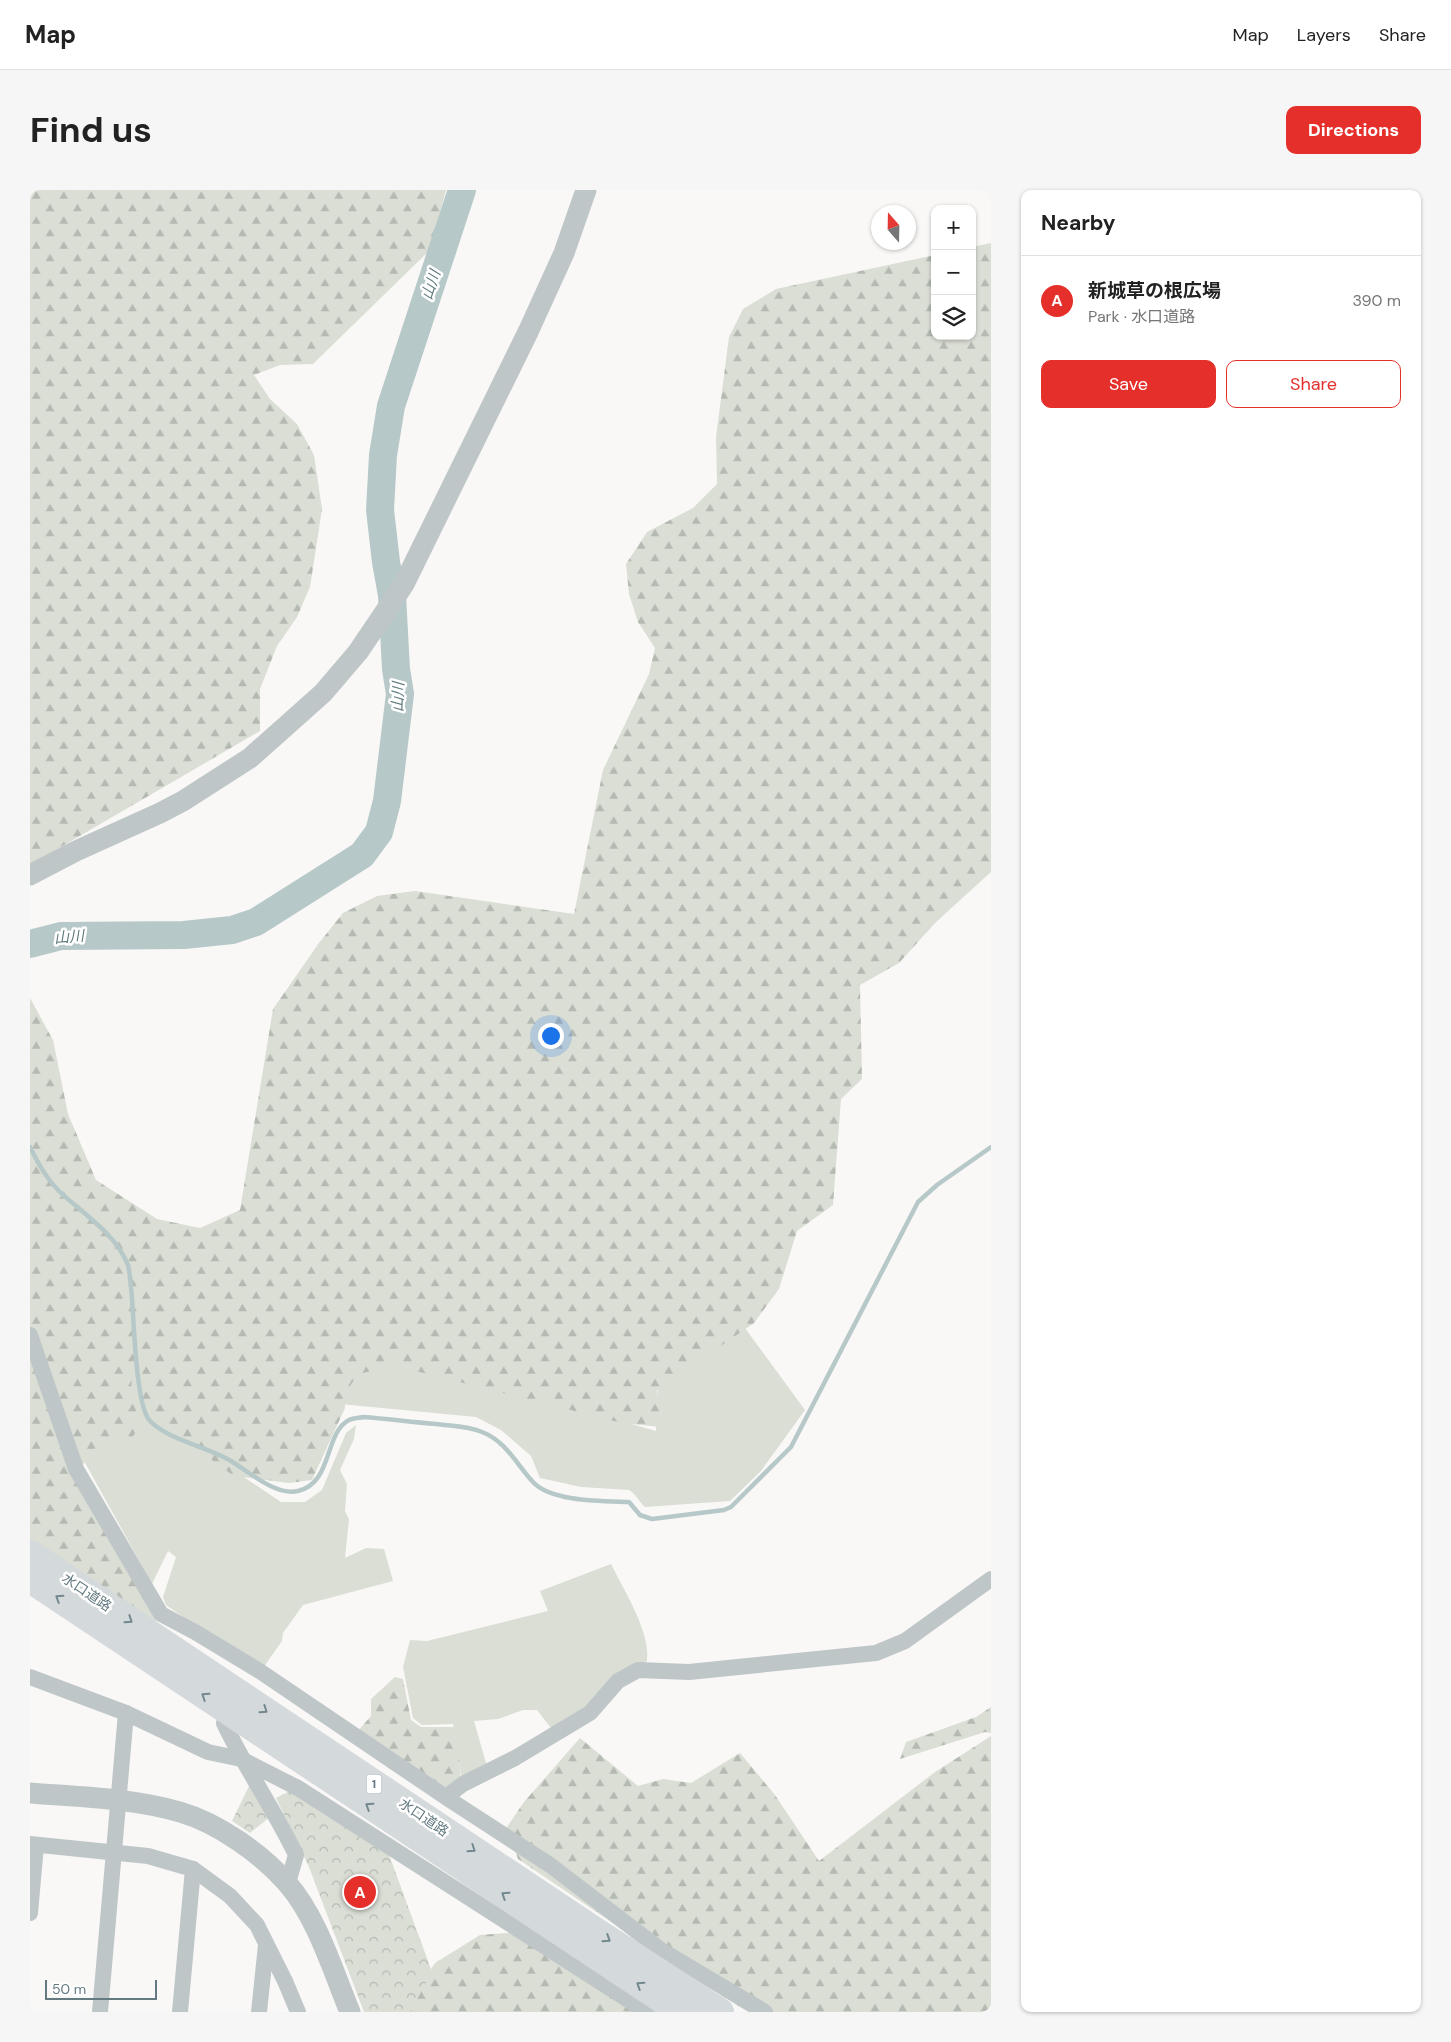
<!DOCTYPE html>
<html lang="en">
<head>
<meta charset="utf-8">
<style>
	:root { --surface:#fff; --page:#f6f6f6; --text:#222; --muted:#767676; --line:#e0e0e0; --accent:#e52f2a }
	body { margin:0; font-family:"DM Sans","Noto Sans JP",sans-serif; background:var(--page); color:var(--text) }
	.controls { position:absolute; right:15px; top:15px; display:grid; overflow:hidden; border-radius:10px; box-shadow:0 1px 4px #0004 }
	.controls button { width:45px; height:45px; display:grid; place-items:center; padding:0; border:0; border-bottom:1px solid var(--line); background:var(--surface); color:var(--text); font:25px sans-serif }
	.compass { position:absolute; left:841px; top:15px; width:45px; height:45px; border-radius:50%; background:var(--surface); box-shadow:0 1px 4px #0004; rotate:340deg }
	.scale { position:absolute; left:15px; bottom:12px; width:112px; box-sizing:border-box; padding-left:5px; border:2px solid #637a81; border-top:0; font-size:14px; line-height:18px; white-space:nowrap; color:#637a81; -webkit-text-stroke:4px #fff; paint-order:stroke }
	.you { position:absolute; left:520px; top:845px; width:18px; height:18px; margin:-12px; border:4px solid #fff; border-radius:50%; background:#1a73e8; box-shadow:0 0 0 8px #1a73e833 }
	.badge { display:grid; place-items:center; width:32px; height:32px; border-radius:50%; background:var(--accent); color:#fff; font-size:16px; font-weight:700 }
	.pin { position:absolute; translate:-50% -50%; border:2px solid #fff; box-shadow:0 1px 5px #0006 }
	.list { margin:0; padding:0; list-style:none }
	h2 { display:flex; justify-content:space-between; align-items:center; height:65px; margin:0; padding:0 20px; font-size:21px }
	h2 small { font-size:16px; font-weight:400; color:var(--muted) }
	.list li { display:grid; grid-template-columns:32px 1fr auto; gap:15px; align-items:center; box-sizing:border-box; height:90px; padding:0 20px; border-top:1px solid var(--line) }
	.list b { display:block; font-size:19px; white-space:nowrap }
	.list p { margin:0; font-size:16px; white-space:nowrap; color:var(--muted) }
	.list em { font-size:16px; font-style:normal; color:var(--muted) }
	.actions { display:flex; gap:10px; padding:15px 20px }
	.actions a { flex:1; padding:11px 0; border:1px solid var(--accent); border-radius:10px; text-align:center; font-size:18px; color:var(--accent) }
	.actions .main { background:var(--accent); color:#fff }
	.icon { flex:none; width:28px; height:28px; fill:none; stroke:currentColor; stroke-width:2; stroke-linecap:round; stroke-linejoin:round }
	.map { position:relative; flex:none; width:961px; height:1822px; overflow:hidden; border-radius:10px }
	header { display:flex; align-items:center; gap:30px; box-sizing:border-box; height:70px; padding:0 25px; background:var(--surface); border-bottom:1px solid var(--line) }
	header strong { font-size:24px }
	nav { display:flex; gap:28px; margin-inline-start:auto; font-size:18px }
	.intro { display:flex; align-items:center; justify-content:space-between; box-sizing:border-box; height:120px; padding:0 30px }
	h1 { margin:0; font-size:35px }
	.button { padding:12px 22px; border-radius:10px; background:var(--accent); color:#fff; font-size:18px; font-weight:700 }
	main { display:flex; gap:30px; padding:0 30px }
	aside { flex:1; background:var(--surface); border-radius:10px; box-shadow:0 1px 4px #0004 }
	.map>svg:first-child { display:block }
	.grass { fill:#daded5 }
	.forest { fill:url(#forest-firs) }
	.park { fill:url(#park-crowns) }
	.lines { fill:none; stroke-linecap:round; stroke-linejoin:round }
	.stream { stroke:#b7c8c9; stroke-width:4.5 }
	.river { stroke:#b7c8c9; stroke-width:28 }
	.minor { stroke:#bfc6c8; stroke-width:16 }
	.tertiary { stroke:#bfc6c8; stroke-width:21 }
	.trunk { stroke:#d4d9dc; stroke-width:28 }
	.oneway { stroke:#74888f }
	.labels { text-anchor:middle; stroke-width:5; stroke-linejoin:round; paint-order:stroke }
	.shield { fill:#fff; stroke:#92a2a7; stroke-width:1 }
	.shield-label { font-size:12px; font-weight:bold; fill:#637a81 }
	.street-label { font-size:14px; fill:#637a81; stroke:#fff }
	.water-label { font-size:15px; font-style:italic; fill:#5e797c; stroke:#fff }
</style>
</head>
<body>
<header>
<strong>Map</strong>
<nav><a>Map</a><a>Layers</a><a>Share</a></nav>
</header>
<div class="intro"><h1>Find us</h1><a class="button">Directions</a></div>
<main>
<div class="map">
<svg width="961" height="1822" viewBox="0 0 961 1822">
	<defs>
		<pattern id="forest-firs" width="22" height="20" patternUnits="userSpaceOnUse" patternTransform="scale(1.25)"><rect width="22" height="20" fill="#daded5"/><path d="M5 1l3.5 6h-7zM16 11l3.5 6h-7z" fill="#b4b9b2"/></pattern>
		<pattern id="park-crowns" width="20" height="18" patternUnits="userSpaceOnUse" patternTransform="scale(1.25)"><rect width="20" height="18" fill="#daded5"/><path d="M2 6a3 3 0 1 1 6 0M12 15a3 3 0 1 1 6 0" fill="none" stroke="#b4b9b2"/></pattern>
	</defs>
	<rect width="100%" height="100%" fill="#f9f8f6"/>
	<g class="grass">
		<path d="M712 1134 775 1220 731 1281 700 1311 615 1317C609 1312 606 1304 599 1300L551 1297 510 1288 501 1266 471 1240 446 1227 310 1214 326 1180 365 1171 454 1192 626 1241 628 1192Z"/>
		<polygon points="100,1174 181,1265 251,1312 275,1312 292,1300 316,1243 326,1235 324,1249 310,1280 317,1294 315,1321 319,1329 315,1368 336,1358 354,1359 363,1391 273,1415 253,1443 252,1451 233,1478 221,1474 136,1415 133,1407 146,1367 138,1361 122,1394 53,1269 98,1209"/>
		<path d="M581 1374C593 1399 624 1447 616 1474L524 1542 507 1520H493L468 1529 444 1531 458 1580 432 1591 423 1534 392 1535 383 1528 373 1477 380 1450 397 1451 518 1421 510 1401Z"/>
	</g>
	<g class="forest">
		<polygon points="0,0 416,0 400,60 283,174 250,175 224,185 240,209 267,234 284,265 292,319 280,397 267,427 247,456 230,499 230,541 0,675"/>
		<polygon points="961,53 961,682 905,733 869,773 830,795 832,889 811,909 803,1015 767,1041 749,1099 724,1133 627,1200 631,1237 592,1233 366,1176 328,1184 314,1205 315,1218 282,1290 259,1293 204,1286 121,1226 114,1217 102,1180 101,1207 111,1234 102,1248 72,1250 45,1285 129,1436 0,1351 0,808 23,850 38,924 66,990 127,1029 170,1038 210,1020 243,819 289,753 313,723 347,706 385,701 544,724 573,580 619,484 625,458 608,432 599,404 596,374 617,342 663,318 687,294 686,247 699,147 713,119 746,99 905,65 905,146 942,146 942,57"/>
		<polygon points="365,1487 373,1489 381,1530 391,1537 427,1537 431,1594 419,1601 327,1542 341,1526 341,1509"/>
		<polygon points="961,1517 961,1543 955,1542 870,1569 876,1552 946,1527"/>
		<polygon points="961,1546 961,1822 718,1822 676,1796 488,1669 477,1637 494,1612 550,1548 608,1596 633,1589 661,1593 710,1563 745,1605 789,1671 905,1582"/>
		<polygon points="505,1741 639,1822 373,1822 405,1773 450,1745"/>
	</g>
	<g class="park">
		<polygon points="221,1592 240,1627 220,1643 202,1631"/>
		<polygon points="260,1601 358,1662 402,1782 380,1822 334,1822 279,1677 246,1608"/>
	</g>
	<g class="lines">
		<path class="stream" d="M0 957C8 973 16 988 29 1001 53 1024 85 1043 98 1075 100 1082 100 1090 101 1097 104 1123 105 1216 120 1231 140 1251 176 1256 201 1271 219 1282 246 1306 268 1301 303 1293 294 1243 319 1230 323 1228 329 1228 334 1227 358 1229 382 1232 406 1234 421 1236 438 1236 452 1242 476 1251 487 1275 503 1292 521 1312 574 1311 599 1312L610 1325 622 1329 694 1320 701 1317 761 1257 888 1012 907 995 961 957"/>
		<polyline class="river" points="0,754 31,746 154,745 202,740 226,732 332,665 349,642 357,611 370,504 366,479 362,405 356,372 350,320 353,265 361,216 432,0"/>
		<g class="minor">
			<polyline points="0,1145 46,1279 131,1424 165,1442 231,1482 420,1610 520,1675 631,1760 735,1822"/>
			<polyline points="0,1487 96,1523 178,1562 211,1569 268,1598 617,1822"/>
			<path d="M194 1533C215 1578 244 1619 266 1665L258 1693"/>
			<polyline points="416,1607 433,1594 485,1568 560,1523 588,1491 608,1480 659,1482 846,1463 875,1451 961,1389"/>
			<polyline points="0,1654 118,1666 163,1679 200,1706 227,1735 255,1791 268,1822"/>
			<polyline points="0,1723 6,1655"/>
			<polyline points="70,1822 96,1523"/>
			<polyline points="150,1822 163,1679"/>
			<polyline points="229,1822 236,1755"/>
		</g>
		<g class="tertiary">
			<polyline points="0,685 46,661 130,623 153,611 220,568 293,503 328,462 374,394 498,142 534,63 556,0"/>
			<path d="M0 1603C50 1607 102 1608 150 1622 188 1633 232 1664 257 1693 287 1727 303 1781 320 1822"/>
		</g>
		<g class="trunk">
			<polyline points="0,1364 565,1741 690,1822"/>
			<polyline points="0,1389 651,1822"/>
		</g>
	</g>
	<defs><path id="oneway-chevron" d="M-2-3.5L2.5 0L-2 3.5" fill="none" stroke-width="1.6" stroke-linecap="round" stroke-linejoin="round" transform="scale(1.25)"/></defs>
	<g class="oneway">
		<use href="#oneway-chevron" transform="translate(29 1408) rotate(-147)"/>
		<use href="#oneway-chevron" transform="translate(99 1430) rotate(34)"/>
		<use href="#oneway-chevron" transform="translate(175 1506) rotate(-146)"/>
		<use href="#oneway-chevron" transform="translate(234 1520) rotate(34)"/>
		<use href="#oneway-chevron" transform="translate(339 1616) rotate(-147)"/>
		<use href="#oneway-chevron" transform="translate(442 1659) rotate(34)"/>
		<use href="#oneway-chevron" transform="translate(475 1705) rotate(-146)"/>
		<use href="#oneway-chevron" transform="translate(577 1749) rotate(33)"/>
		<use href="#oneway-chevron" transform="translate(610 1795) rotate(-147)"/>
	</g>
	<g class="labels">
		<rect class="shield" x="336.5" y="1584.5" width="15" height="19" rx="4"/>
		<g class="shield-label">
			<text x="344" y="1598">1</text>
		</g>
		<g class="street-label">
			<text transform="translate(57 1402) rotate(34)" y="5">水口道路</text>
			<text transform="translate(394 1627) rotate(34)" y="5">水口道路</text>
		</g>
		<g class="water-label">
			<text transform="translate(401 95) rotate(-72)" y="5">山川</text>
			<text transform="translate(368 507) rotate(-88)" y="5">山川</text>
			<text transform="translate(39 747) rotate(-5)" y="5">山川</text>
		</g>
	</g>
</svg>
<div class="controls">
<button>+</button>
<button>−</button>
<button><svg class="icon" aria-label="layers" viewBox="0 0 24 24"><path d="M12 4l9 5-9 5-9-5zM3 14l9 5 9-5"/></svg></button>
</div>
<svg class="compass" viewBox="-18 -18 36 36"><path d="M0-13l5 13h-10z" fill="#e53935"/><path d="M0 13l5-13h-10z" fill="#767676"/></svg>
<div class="scale">50 m</div>
<div class="you"></div>
<div class="pin badge" style="left:330px;top:1702px">A</div>
</div>
<aside>
<h2>Nearby<small></small></h2>
<ul class="list">
<li><span class="badge">A</span><div><b>新城草の根広場</b><p>Park · 水口道路</p></div><em>390 m</em></li>
</ul>
<div class="actions"><a class="main">Save</a><a>Share</a></div>
</aside>
</main>
</body>
</html>
